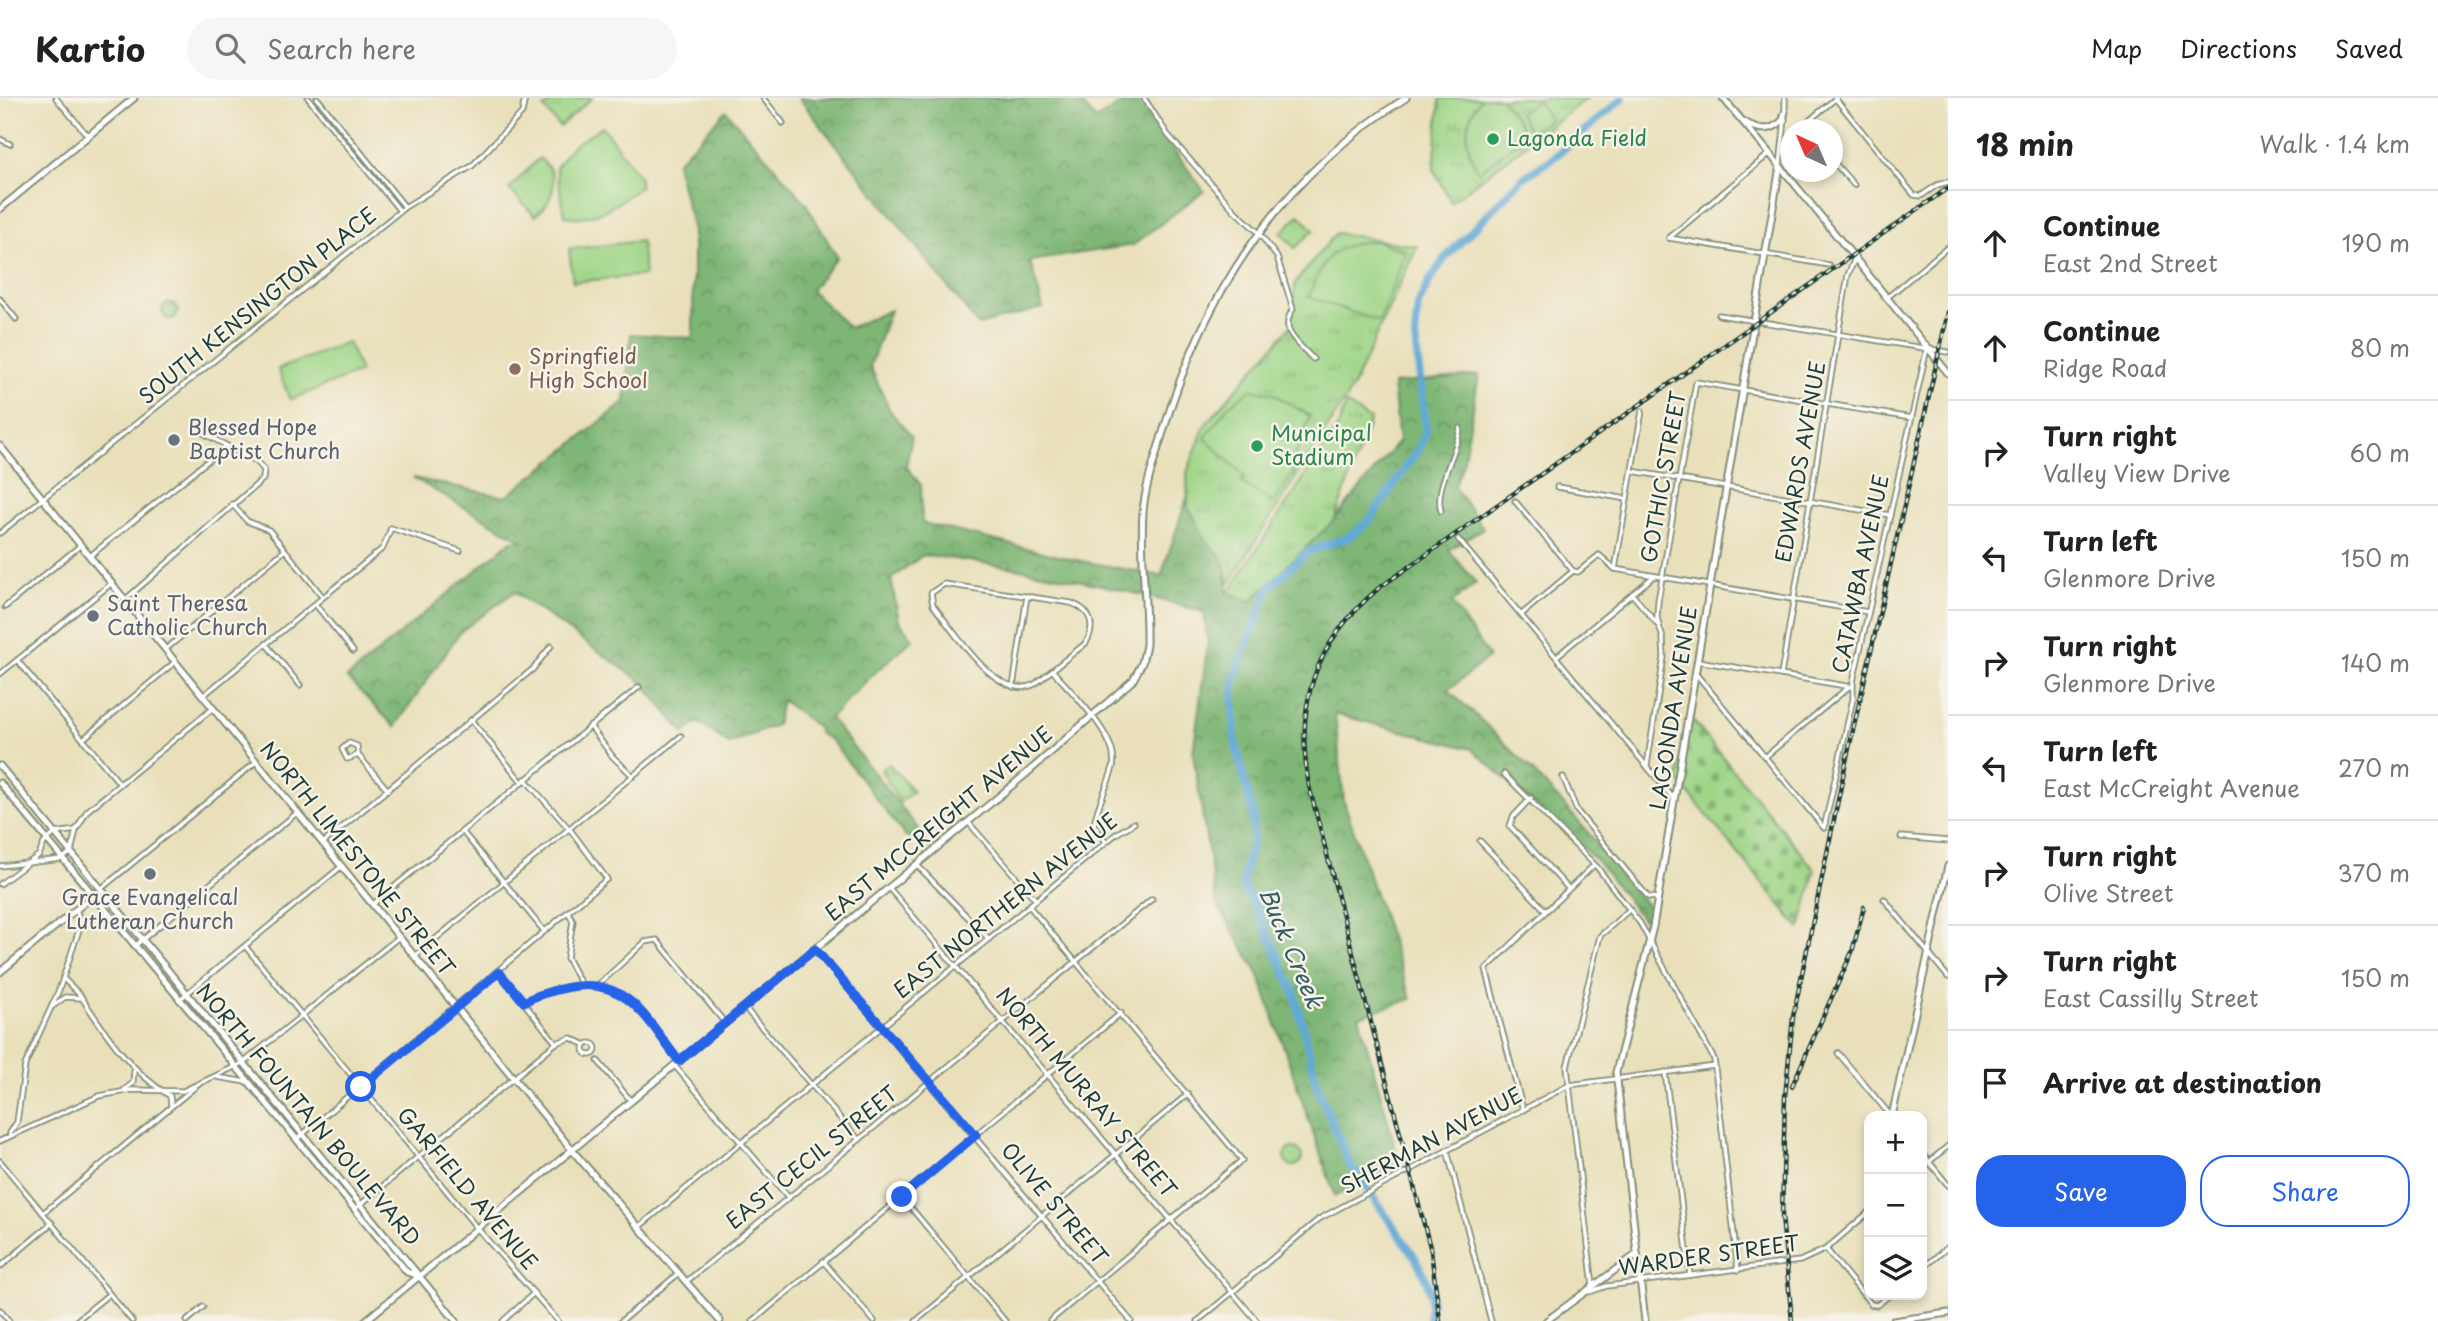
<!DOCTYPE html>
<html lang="en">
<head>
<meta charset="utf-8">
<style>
	:root { --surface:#fff; --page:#f6f6f6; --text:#222; --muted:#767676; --line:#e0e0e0; --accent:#2563eb }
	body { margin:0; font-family:"Playpen Sans",sans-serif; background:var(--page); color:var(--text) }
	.controls { position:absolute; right:21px; bottom:21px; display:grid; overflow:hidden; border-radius:14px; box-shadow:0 4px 10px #0003 }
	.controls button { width:63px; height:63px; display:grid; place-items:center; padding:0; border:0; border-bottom:2px solid var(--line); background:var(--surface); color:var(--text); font:35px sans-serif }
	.compass { position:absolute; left:1780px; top:21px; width:63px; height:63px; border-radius:50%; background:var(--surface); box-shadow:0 4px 10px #0003; rotate:316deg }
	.stop { position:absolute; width:21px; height:21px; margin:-16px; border:5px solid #2563eb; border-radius:50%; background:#fff }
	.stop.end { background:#2563eb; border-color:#fff; box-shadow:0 2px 7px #0008 }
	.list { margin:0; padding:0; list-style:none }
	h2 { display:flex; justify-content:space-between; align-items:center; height:91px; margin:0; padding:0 28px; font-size:30px }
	h2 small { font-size:23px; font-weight:400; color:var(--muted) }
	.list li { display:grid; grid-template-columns:46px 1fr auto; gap:21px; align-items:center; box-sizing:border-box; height:105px; padding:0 28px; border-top:2px solid var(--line) }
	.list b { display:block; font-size:26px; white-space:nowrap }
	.list p { margin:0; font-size:23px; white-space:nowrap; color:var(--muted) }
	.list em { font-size:23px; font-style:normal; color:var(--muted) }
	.actions { display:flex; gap:14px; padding:21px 28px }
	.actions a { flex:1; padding:16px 0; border:2px solid var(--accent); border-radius:28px; text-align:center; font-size:24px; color:var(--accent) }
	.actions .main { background:var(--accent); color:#fff }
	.icon { flex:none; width:38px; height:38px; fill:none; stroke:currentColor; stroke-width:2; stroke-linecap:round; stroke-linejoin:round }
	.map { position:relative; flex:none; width:1948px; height:1223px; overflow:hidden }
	header { display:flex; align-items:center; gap:42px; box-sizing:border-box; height:98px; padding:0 35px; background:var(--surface); border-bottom:2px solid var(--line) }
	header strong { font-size:33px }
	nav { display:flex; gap:38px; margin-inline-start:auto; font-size:24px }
	.search { width:490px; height:63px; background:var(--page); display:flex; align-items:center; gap:18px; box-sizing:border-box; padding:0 24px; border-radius:38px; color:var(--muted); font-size:26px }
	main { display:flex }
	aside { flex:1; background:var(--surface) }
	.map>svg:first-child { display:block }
	.forest { fill:url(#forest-crowns); stroke:#4e7a54; stroke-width:2 }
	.cemetery { fill:url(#cemetery-stones); stroke:#5e895e; stroke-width:2 }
	.park { fill:url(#park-tufts); stroke:#5e895e; stroke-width:2 }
	.pitch { fill:#9ed587; stroke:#5e895e; stroke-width:2 }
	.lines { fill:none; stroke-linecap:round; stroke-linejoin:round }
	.river { stroke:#61a8d7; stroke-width:8 }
	.street-casing { stroke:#848e78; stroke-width:7 }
	.secondary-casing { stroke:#848e78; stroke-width:9 }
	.primary-casing { stroke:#848e78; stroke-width:9 }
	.street { stroke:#fff; stroke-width:3.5 }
	.secondary { stroke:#fff; stroke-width:5 }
	.primary { stroke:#fff; stroke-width:5 }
	.rail-casing { stroke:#1f3d34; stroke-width:4.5 }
	.rail { stroke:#f7f3e8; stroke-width:2; stroke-dasharray:5; stroke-linecap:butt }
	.route { stroke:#2563eb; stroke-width:9 }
	.leisure-dot { fill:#2e9e5b; stroke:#f7f3e8; stroke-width:2.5 }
	.education-dot { fill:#8d6e63; stroke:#f7f3e8; stroke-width:2.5 }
	.worship-dot { fill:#6b7280; stroke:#f7f3e8; stroke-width:2.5 }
	.labels { text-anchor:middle; stroke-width:5; stroke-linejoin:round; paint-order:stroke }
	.leisure-label { font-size:21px; fill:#27864d; stroke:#f7f3e8; text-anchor:start }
	.street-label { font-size:21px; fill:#1f3d34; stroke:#f7f3e8 }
	.education-label { font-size:21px; fill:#785e54; stroke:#f7f3e8; text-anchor:start }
	.worship-label { font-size:21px; fill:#5b616d; stroke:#f7f3e8; text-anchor:start }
	.water-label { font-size:23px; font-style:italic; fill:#335d65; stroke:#f7f3e8 }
</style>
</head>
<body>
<header>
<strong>Kartio</strong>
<div class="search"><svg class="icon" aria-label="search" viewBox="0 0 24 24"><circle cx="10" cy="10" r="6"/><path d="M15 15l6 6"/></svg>Search here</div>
<nav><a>Map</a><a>Directions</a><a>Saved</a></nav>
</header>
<main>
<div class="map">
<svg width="1948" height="1223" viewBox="0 0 1948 1223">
	<defs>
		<pattern id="forest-crowns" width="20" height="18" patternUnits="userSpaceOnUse" patternTransform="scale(1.75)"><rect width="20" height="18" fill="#7eb674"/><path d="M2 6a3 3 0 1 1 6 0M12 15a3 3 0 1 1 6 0" fill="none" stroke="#679560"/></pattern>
		<pattern id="cemetery-stones" width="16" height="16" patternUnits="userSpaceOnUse" patternTransform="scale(1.75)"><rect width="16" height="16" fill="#9ed587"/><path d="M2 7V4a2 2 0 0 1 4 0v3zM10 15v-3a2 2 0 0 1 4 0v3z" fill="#80ae6f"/></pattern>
		<pattern id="park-tufts" width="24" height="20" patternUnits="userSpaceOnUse" patternTransform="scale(1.75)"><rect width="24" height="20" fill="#9ed587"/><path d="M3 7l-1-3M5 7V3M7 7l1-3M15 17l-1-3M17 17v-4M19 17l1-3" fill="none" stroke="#80ae6f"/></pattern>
	</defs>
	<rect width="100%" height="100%" fill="#f7f3e8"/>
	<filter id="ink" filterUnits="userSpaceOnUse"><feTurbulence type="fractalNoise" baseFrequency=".0143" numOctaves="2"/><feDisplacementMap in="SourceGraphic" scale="14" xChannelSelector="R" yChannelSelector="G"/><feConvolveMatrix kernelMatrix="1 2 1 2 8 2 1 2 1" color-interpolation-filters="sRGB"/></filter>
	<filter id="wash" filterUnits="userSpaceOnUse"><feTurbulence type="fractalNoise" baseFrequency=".00686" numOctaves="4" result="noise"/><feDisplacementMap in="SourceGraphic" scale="28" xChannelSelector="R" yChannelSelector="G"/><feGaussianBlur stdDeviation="1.57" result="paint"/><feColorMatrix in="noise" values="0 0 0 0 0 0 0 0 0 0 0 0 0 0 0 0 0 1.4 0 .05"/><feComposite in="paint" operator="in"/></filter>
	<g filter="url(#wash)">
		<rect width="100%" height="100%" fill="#e9e0bb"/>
		<g class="forest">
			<polygon points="799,0 1077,0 1096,22 1129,0 1135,0 1204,93 1133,147 1030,163 1043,210 978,227"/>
			<path d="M726 13 805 104 837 159 811 192 849 230 890 212 870 268 890 313 912 339 906 368 921 387 922 425 1071 461 1161 478 1188 397C1190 422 1206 442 1224 458L1228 495 1251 503 1335 421 1399 343 1393 286 1479 277 1463 366 1454 388 1483 430 1449 452 1476 485 1452 505 1489 559 1448 592C1524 659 1590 732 1651 813L1643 822 1597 763 1472 651 1335 616 1344 704 1411 901 1359 918 1400 1067 1335 1098 1259 877 1216 804 1193 655 1208 543 1204 514C1109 486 1021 468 923 457L891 481 899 523 913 541 871 578 830 620 921 734V741L905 738 831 642 818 635 819 631 782 602 776 627 729 646 698 624 684 635 642 584 514 494 460 534 395 629 347 580 511 443H523L413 380 506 399 625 304 631 236 693 240V133L676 65Z"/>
		</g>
		<g class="cemetery">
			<circle cx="170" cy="213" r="8"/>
			<polygon points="1689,618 1815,772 1800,831 1678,682"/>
		</g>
		<g class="park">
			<polygon points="555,0 592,0 560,29 544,10"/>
			<polygon points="1440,0 1587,0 1451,104 1434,72"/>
			<path d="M1336 135 1417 148 1352 291 1229 485C1223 452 1223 464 1205 441 1197 432 1198 419 1188 411L1187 375 1205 327 1291 228 1295 185Z"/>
			<polygon points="1346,306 1370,322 1335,421 1251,503 1228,495 1338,328"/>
			<polygon points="889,666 913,693 900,704 881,672"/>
		</g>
		<g class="pitch">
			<path d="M1481 0H1501L1527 36 1479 74C1463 49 1463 24 1481 0Z"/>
			<polygon points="1538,3 1550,22 1530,34 1519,15"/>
			<path d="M602 28 640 80V89C617 106 596 124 565 118L556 70 571 49Z"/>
			<path d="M539 60C562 77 555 102 535 118L509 91Z"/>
			<polygon points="1299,117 1314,132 1295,150 1281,135"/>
			<polygon points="641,143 645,177 573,184 569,151"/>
			<path d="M1376 143 1406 153 1379 224 1309 199C1323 159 1333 145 1376 143Z"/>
			<polygon points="348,244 360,274 290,302 278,271"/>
			<polygon points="1252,291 1273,296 1310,318 1290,371 1294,374 1273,405 1241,384 1245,379 1205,340 1228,308"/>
			<circle cx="1293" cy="1059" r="9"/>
		</g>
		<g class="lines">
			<polyline class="river" points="1429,1223 1431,1199 1426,1181 1415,1159 1349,1065 1318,990 1295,897 1259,815 1244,791 1243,779 1253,740 1253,717 1235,643 1233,589 1239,565 1269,490 1307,454 1349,439 1369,423 1419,350 1426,333 1415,238 1418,207 1430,182 1445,160 1523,80 1553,60 1623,0"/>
		</g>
	</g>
	<g filter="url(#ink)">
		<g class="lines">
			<defs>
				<g id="street">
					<polyline points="56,0 88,38"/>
					<polyline points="308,0 400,113"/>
					<polyline points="317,0 405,109"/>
					<polyline points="763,0 783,25"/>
					<path d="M1144 0 1168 37 1235 113 1258 134 1277 159 1293 211C1278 233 1298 244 1313 261"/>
					<polyline points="1835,0 1914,97 1921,98 1937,87 1948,84"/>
					<polyline points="1785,13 1785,0"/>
					<polyline points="1798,32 1836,0"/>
					<polyline points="0,41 10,46"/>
					<polyline points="1832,62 1854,87"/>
					<polyline points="1780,68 1785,21"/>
					<polyline points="1669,140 1829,167"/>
					<polyline points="1669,140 1769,56"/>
					<polyline points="1889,198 1948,149"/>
					<polyline points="0,201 16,221"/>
					<polyline points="1719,217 1948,254"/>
					<polyline points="1632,373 1890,417"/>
					<polyline points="1557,389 1627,401"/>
					<polyline points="1515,403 1573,473"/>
					<polyline points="232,406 247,423 269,432 323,499"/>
					<path d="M1441 413C1434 389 1457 356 1460 330"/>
					<polyline points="0,435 405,109 472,68 522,15 525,0"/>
					<polyline points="1458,441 1673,700"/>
					<polyline points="90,458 226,348"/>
					<polyline points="1615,471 1642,313"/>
					<path d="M944 486 1071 505C1091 512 1096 527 1086 545L1035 586C998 606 954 533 933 507L931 495Z"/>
					<polyline points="1632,496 1659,528 1663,540 1664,559 1647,667"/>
					<polyline points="126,501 263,381 264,372 257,364 203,335"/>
					<polyline points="315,506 353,553"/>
					<polyline points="5,509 81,447"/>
					<polyline points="1522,516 1573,473 1578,474 1599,457 1615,471 1868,514"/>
					<polyline points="1659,528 1657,519 1658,503 1696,284 1911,320"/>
					<polyline points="266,546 300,587"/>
					<polyline points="166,551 285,452"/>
					<polyline points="1557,558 1654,478"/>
					<polyline points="17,562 120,686"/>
					<polyline points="1698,563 1852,589"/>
					<path d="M1053 573C1072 595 1120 640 1113 669 1108 688 1097 707 1094 727L1106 744"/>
					<polyline points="0,576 112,485"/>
					<polyline points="1696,576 1824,730 1853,601 1853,584 1927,250"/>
					<polyline points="1781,577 1848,177 1855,160"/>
					<polyline points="1013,589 1027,498"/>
					<polyline points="204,597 383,450 391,430 460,453"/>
					<polyline points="471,622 522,684"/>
					<polyline points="590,628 613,659 633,678"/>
					<polyline points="83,641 175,564"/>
					<polyline points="358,657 347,661 342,651 349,645 357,648 358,657 388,692"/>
					<polyline points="1765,659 1850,588"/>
					<polyline points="1504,676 1597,769 1640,825 1714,961 1738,1172"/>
					<polyline points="1563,679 1577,713 1648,799 1658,800"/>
					<polyline points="1531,700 1513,719 1510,728 1568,790"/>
					<polyline points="968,724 1036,802"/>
					<polyline points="462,733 544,833"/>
					<polyline points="1901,739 1948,743"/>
					<polyline points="1480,743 1545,812"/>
					<polyline points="323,745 533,571 551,548"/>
					<polyline points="917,767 989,841"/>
					<polyline points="0,768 62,761 71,754 76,732 87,713 212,611"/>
					<polyline points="0,786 39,757 44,745 55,735 76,732"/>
					<polyline points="102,790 256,664"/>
					<polyline points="889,790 1257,1223"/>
					<polyline points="1884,801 1948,879"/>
					<polyline points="373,806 639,589"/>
					<polyline points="1029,808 1242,1062 1050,1223"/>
					<polyline points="568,814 573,823 567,860 581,886"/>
					<polyline points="136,847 298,714"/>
					<polyline points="245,848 477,1130 558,1223"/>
					<polyline points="815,851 1131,1223"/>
					<polyline points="415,858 681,638"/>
					<polyline points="499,874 556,945"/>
					<polyline points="63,880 81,898"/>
					<polyline points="598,887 645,844 657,842 725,925"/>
					<polyline points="179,902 342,768"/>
					<path d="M524 904C537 897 551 893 565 890 628 877 645 920 679 963"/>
					<path d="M53 908 65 899 82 900C107 938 131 974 170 998L171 1008"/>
					<polyline points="744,909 859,1042"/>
					<circle cx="590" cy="951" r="6"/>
					<polyline points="1838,955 1891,1018"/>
					<polyline points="598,963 631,1003"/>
					<polyline points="674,967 789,1100"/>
					<polyline points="1665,974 1690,1177"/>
					<polyline points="217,979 246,984"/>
					<polyline points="124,992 133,985 134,973"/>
					<polyline points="1523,1012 1486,871 1594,767"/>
					<polyline points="10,1035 17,1024 25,967 59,892 81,826 76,811"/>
					<polyline points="297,1041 607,781 572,734 525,681"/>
					<polyline points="0,1043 99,998 132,992 183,993 243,965 399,839"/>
					<polyline points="1447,1052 1491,1223"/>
					<polyline points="1922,1055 1948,1087"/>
					<polyline points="0,1063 132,1223"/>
					<polyline points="1922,1070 1948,1048"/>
					<polyline points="902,1099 1005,1223"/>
					<polyline points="355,1111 556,945 571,940 586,947"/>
					<polyline points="43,1115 195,989"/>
					<polyline points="639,1129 1116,736 1134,725"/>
					<polyline points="1826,1151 1871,1206 1877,1207 1890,1197"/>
					<polyline points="823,1163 874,1223"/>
					<polyline points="0,1169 52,1125"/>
					<polyline points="1922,1171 1948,1149"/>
					<polyline points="687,1183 1152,801"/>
					<polyline points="1593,1188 1567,969 1600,838 1629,812"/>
					<polyline points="1589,1194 1607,1188 1800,1163 1826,1151 1869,1114"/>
					<polyline points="0,1212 9,1223"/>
					<polyline points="76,1223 109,1196"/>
					<polyline points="187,1223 203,1209"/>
					<polyline points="503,1223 534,1195"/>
					<polyline points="621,1223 678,1176"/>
					<polyline points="753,1223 1121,915"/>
					<polyline points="916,1223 1188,996"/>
					<polyline points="1198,1223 1319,1121 1569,987 1715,968"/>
				</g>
				<g id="secondary">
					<path d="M1744 24C1759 32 1770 35 1783 22L1785 14"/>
					<polyline points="1780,68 1948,275"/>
					<polyline points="0,111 134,0"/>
					<polyline points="0,668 456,1223"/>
					<polyline points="0,685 407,1174 419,1178"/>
					<polyline points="0,874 95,796"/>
					<polyline points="1892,1018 1948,768"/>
					<path d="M572 1052 1026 676 1133 582 1142 565 1146 547C1147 503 1140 458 1143 414 1145 387 1156 358 1164 331 1204 194 1283 76 1406 0"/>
				</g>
				<g id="primary">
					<polyline points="0,348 572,1052 720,1223"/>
					<polyline points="365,1223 572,1052"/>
					<polyline points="1546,1223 1637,1156"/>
					<polyline points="1645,1223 1616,974 1653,829 1780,68 1723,0"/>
					<polyline points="1893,1223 1948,1215"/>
				</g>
			</defs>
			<use href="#street" class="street-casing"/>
			<use href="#secondary" class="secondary-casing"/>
			<use href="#primary" class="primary-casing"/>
			<use href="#street" class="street"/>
			<use href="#secondary" class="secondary"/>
			<use href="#primary" class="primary"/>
			<defs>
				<g id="rail">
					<polyline points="1792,988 1852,854 1864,809"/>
					<path d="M1440 1223 1431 1153 1309 688C1294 605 1315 544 1379 490L1948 90"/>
					<polyline points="1792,1223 1782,1118 1785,999 1793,919 1847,659 1948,214"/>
				</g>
			</defs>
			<use href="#rail" class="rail-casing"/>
			<use href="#rail" class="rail"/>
		</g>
	</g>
	<g class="lines" filter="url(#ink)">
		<path class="route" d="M361 989 499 874 524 904C538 896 554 892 570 889 628 878 648 924 679 963L815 851 976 1037 902 1099"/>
	</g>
	<g class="leisure-dot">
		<circle cx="1493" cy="41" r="7"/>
		<circle cx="1257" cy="348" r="7"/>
	</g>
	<circle class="education-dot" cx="515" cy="271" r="7"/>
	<g class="worship-dot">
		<circle cx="174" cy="342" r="7"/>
		<circle cx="93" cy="518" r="7"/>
		<circle cx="150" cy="776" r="7"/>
	</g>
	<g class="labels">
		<g class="leisure-label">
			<text x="1507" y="48">Lagonda Field</text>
			<text x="1271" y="343">Municipal<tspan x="1271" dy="24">Stadium</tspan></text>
		</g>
		<g class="street-label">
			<text transform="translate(258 208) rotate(-39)" y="7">SOUTH KENSINGTON PLACE</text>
			<text transform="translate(1801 364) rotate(-80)" y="7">EDWARDS AVENUE</text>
			<text transform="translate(1664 379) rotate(-80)" y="7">GOTHIC STREET</text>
			<text transform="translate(1861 476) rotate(-78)" y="7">CATAWBA AVENUE</text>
			<text transform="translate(1674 610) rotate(-81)" y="7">LAGONDA AVENUE</text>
			<text transform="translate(939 726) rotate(-40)" y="7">EAST MCCREIGHT AVENUE</text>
			<text transform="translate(357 761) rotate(51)" y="7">NORTH LIMESTONE STREET</text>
			<text transform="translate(1006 808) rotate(-39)" y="7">EAST NORTHERN AVENUE</text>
			<text transform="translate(1086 995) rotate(50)" y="7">NORTH MURRAY STREET</text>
			<text transform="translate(308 1017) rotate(50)" y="7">NORTH FOUNTAIN BOULEVARD</text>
			<text transform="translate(1432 1043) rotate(-28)" y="7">SHERMAN AVENUE</text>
			<text transform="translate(812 1060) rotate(-39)" y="7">EAST CECIL STREET</text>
			<text transform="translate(467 1091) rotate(50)" y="7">GARFIELD AVENUE</text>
			<text transform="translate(1054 1106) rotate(50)" y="7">OLIVE STREET</text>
			<text transform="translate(1709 1158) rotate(-8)" y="7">WARDER STREET</text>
		</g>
		<g class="education-label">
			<text x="529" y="266">Springfield<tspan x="529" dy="24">High School</tspan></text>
		</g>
		<g class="worship-label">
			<text x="188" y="337">Blessed Hope<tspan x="188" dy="24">Baptist Church</tspan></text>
			<text x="107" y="513">Saint Theresa<tspan x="107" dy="24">Catholic Church</tspan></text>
			<text x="150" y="807" text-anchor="middle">Grace Evangelical<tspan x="150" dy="24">Lutheran Church</tspan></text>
		</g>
		<g class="water-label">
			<text transform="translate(1291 850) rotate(67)" y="8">Buck Creek</text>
		</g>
	</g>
</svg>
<div class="controls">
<button>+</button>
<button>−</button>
<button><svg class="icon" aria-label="layers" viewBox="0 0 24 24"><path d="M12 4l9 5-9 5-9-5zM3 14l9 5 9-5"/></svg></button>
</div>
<svg class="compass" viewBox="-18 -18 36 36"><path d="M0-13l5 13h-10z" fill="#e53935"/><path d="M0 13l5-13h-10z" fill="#767676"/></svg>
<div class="stop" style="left:361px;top:989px"></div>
<div class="stop end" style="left:902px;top:1099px"></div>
</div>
<aside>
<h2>18 min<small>Walk · 1.4 km</small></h2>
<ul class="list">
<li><svg class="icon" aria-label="ahead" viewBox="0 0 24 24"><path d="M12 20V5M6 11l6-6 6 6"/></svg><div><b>Continue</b><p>East 2nd Street</p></div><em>190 m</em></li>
<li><svg class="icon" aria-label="ahead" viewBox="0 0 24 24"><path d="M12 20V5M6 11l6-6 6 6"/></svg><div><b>Continue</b><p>Ridge Road</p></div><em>80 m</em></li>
<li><svg class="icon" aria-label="right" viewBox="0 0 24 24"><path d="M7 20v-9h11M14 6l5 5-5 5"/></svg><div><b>Turn right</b><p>Valley View Drive</p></div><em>60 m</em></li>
<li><svg class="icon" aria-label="left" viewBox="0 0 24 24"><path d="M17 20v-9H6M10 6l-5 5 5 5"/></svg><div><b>Turn left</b><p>Glenmore Drive</p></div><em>150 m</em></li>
<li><svg class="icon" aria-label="right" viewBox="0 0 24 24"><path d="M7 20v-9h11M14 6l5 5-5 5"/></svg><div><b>Turn right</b><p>Glenmore Drive</p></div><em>140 m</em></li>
<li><svg class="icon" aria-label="left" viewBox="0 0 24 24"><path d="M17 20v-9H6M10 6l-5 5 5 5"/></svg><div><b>Turn left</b><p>East McCreight Avenue</p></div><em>270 m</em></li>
<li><svg class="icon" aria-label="right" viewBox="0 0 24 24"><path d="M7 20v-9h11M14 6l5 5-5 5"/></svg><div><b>Turn right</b><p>Olive Street</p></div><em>370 m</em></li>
<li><svg class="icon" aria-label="right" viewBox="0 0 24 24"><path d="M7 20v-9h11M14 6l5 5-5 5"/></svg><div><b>Turn right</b><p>East Cassilly Street</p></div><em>150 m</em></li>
<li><svg class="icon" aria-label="arrive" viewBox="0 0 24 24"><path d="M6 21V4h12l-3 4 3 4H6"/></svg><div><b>Arrive at destination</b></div></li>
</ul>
<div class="actions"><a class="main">Save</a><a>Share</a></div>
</aside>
</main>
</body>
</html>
